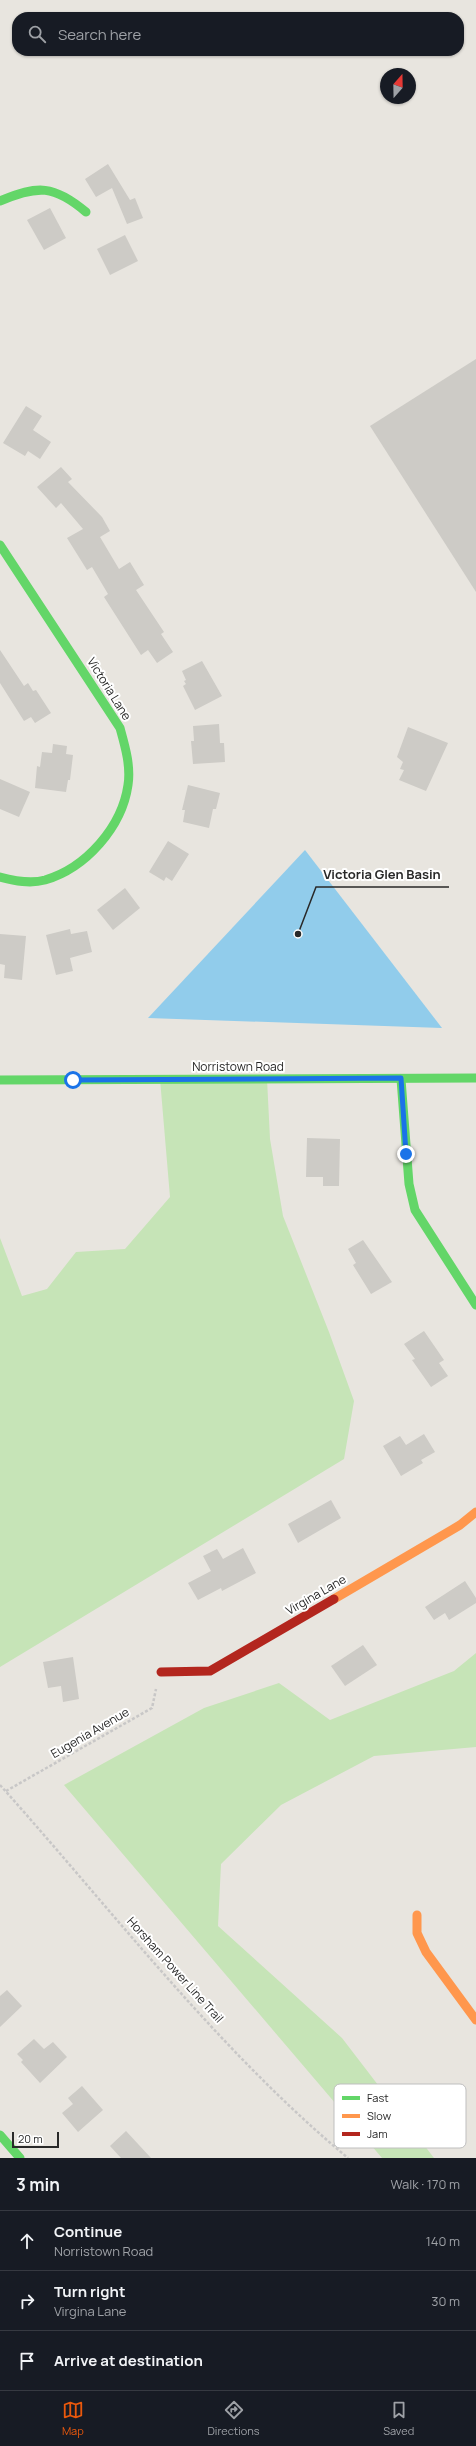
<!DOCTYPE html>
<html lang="en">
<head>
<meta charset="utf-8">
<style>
	:root { --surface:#171b24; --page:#242831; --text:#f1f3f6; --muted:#9ea1a6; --line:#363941; --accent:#ea580c }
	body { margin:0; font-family:Manrope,sans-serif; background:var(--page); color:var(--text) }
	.compass { position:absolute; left:380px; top:68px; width:36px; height:36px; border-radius:50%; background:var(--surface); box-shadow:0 1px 3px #0004; rotate:20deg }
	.scale { position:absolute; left:12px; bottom:10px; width:47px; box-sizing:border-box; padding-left:4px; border:2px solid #292929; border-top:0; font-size:11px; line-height:14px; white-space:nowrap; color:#292929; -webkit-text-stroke:3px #fff; paint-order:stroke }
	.stop { position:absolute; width:12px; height:12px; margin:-9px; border:3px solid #1a73e8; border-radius:50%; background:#fff }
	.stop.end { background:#1a73e8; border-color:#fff; box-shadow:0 1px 4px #0008 }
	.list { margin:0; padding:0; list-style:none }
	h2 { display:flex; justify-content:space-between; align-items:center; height:52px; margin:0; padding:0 16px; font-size:17px }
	h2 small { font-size:13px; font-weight:400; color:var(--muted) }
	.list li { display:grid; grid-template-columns:26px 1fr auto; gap:12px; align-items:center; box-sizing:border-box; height:60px; padding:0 16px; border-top:1px solid var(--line) }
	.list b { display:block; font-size:15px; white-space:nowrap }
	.list p { margin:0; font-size:13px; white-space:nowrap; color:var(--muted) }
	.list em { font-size:13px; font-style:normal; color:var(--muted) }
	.icon { flex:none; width:22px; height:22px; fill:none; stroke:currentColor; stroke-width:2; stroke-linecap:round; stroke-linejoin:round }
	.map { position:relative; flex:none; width:476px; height:2158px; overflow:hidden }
	.search { position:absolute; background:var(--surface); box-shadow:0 1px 3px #0004; left:12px; right:12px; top:12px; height:44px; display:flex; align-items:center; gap:10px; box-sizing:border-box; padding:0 14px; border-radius:16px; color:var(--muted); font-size:15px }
	.sheet { height:232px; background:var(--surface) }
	nav { display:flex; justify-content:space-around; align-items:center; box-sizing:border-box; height:56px; border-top:1px solid var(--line); background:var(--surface); font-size:11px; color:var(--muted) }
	nav a { display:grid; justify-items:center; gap:2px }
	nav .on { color:var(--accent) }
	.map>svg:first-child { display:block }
	.green { fill:#c6e4b7 }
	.water { fill:#91cceb }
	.building { fill:#cdcbc6 }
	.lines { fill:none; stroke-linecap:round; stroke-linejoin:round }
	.path { stroke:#c8c7c7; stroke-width:2.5; stroke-dasharray:3 2; stroke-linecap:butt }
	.fast { stroke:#63d668; stroke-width:9 }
	.slow { stroke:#ff974d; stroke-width:9 }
	.jam { stroke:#b3261e; stroke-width:9 }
	.route { stroke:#1a73e8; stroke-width:5 }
	.labels { text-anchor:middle; stroke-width:4; stroke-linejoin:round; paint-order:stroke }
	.street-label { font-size:12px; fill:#292929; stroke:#fff }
	.key { fill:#fff; stroke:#bfbfbf; stroke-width:1 }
	.key-label { font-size:11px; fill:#292929 }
	.leader { fill:none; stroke:#292929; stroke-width:1.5 }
	.callout-dot { fill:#292929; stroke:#fff; stroke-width:1.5 }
	.callout-label { font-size:13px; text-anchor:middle; font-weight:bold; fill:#292929; stroke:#fff; stroke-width:4; stroke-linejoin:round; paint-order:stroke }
</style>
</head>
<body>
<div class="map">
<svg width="476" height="2158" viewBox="0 0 476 2158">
	<rect width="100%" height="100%" fill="#e8e5df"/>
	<g class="green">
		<polygon points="160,1079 267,1079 270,1139 283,1216 329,1332 354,1401 344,1459 0,1667 0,1238 22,1296 47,1289 76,1252 125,1249 170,1197"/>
		<polygon points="476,1653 476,1747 374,1756 281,1805 221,1864 218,1926 342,2038 434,2158 382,2158 64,1785 204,1708 279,1683 330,1720 454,1671"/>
	</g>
	<polygon class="water" points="305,850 442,1028 148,1018"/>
	<g class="building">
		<polygon points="108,164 130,200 135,198 143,218 127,224 112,188 96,197 85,179"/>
		<polygon points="50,208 66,238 44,250 27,220"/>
		<polygon points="125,235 138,261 110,275 97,249"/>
		<polygon points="476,359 476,592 370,426"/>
		<polygon points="26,406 42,416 33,430 51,442 40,459 28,451 25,456 3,443"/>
		<polygon points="61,467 72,479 68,482 102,517 110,531 100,537 119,569 130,562 144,585 136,590 164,632 161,634 173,652 157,663 148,650 141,655 104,597 108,594 92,567 87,570 67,538 83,529 61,503 56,508 37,487"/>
		<polygon points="0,650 24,686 28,683 33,691 36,690 51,713 35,723 31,717 24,721 0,683"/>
		<polygon points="202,661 222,696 195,710 183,686 186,684 184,681 186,680 182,671"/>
		<polygon points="219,724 220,743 224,743 225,762 193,764 191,741 194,741 193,726"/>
		<polygon points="408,727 448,743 426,791 399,780 404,770 400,769 403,762 397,757"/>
		<polygon points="53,744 67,746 66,754 73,755 70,780 68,780 66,792 35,788 37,766 40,767 42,752 52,753"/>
		<polygon points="0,779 30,792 19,817 0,809"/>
		<polygon points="188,785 220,793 216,809 213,809 209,828 183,822 185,810 182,810"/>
		<polygon points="168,841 189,854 172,881 166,877 164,881 149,872"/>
		<polygon points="125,888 140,908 113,930 97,910"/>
		<polygon points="70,929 71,934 87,931 92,952 70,958 73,971 56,975 46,935"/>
		<polygon points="0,934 26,936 22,980 4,978 5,965 0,964"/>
		<polygon points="307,1138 340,1139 339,1186 323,1186 323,1177 306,1177"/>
		<polygon points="363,1240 392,1282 371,1294 353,1265 356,1263 348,1249"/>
		<polygon points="424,1331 444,1360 439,1363 448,1376 431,1387 412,1360 415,1359 404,1344"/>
		<polygon points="424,1434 435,1452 421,1460 423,1463 401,1476 383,1446 400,1436 406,1445"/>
		<polygon points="331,1500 341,1518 298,1543 288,1524"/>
		<polygon points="243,1548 256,1573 222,1591 221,1588 198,1600 188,1583 211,1571 203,1556 217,1549 223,1559"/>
		<polygon points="465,1581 476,1598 476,1603 449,1620 445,1613 434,1620 425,1607"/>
		<polygon points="363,1645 377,1665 345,1686 331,1666"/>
		<polygon points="73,1657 79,1699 63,1702 61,1686 48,1688 43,1662"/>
		<polygon points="7,1990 22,2006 0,2027 0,1996"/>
		<polygon points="34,2039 44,2049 53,2042 67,2057 40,2083 21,2062 23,2060 17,2054"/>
		<polygon points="82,2086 103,2110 78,2132 62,2113 73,2104 68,2098"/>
		<polygon points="126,2131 151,2158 121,2158 110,2146"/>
	</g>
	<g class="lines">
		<g class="path">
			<path d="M0 1785C113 1911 217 2049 348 2158"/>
			<polyline points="6,1791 152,1708 156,1689"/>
		</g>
		<g class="fast">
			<path d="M0 201C38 185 54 185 86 212"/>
			<path d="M0 545 120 728C125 746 131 766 128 785 122 827 86 868 45 880 30 884 15 881 0 877"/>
			<polyline points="401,1079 409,1184 415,1210 476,1305"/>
			<polyline points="0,1080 476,1078"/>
			<polyline points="0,2135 20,2158"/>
		</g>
		<g class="slow">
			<polyline points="334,1599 460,1525 476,1512"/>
			<polyline points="417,1915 417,1933 426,1952 476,2020"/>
		</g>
		<polyline class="jam" points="161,1672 210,1671 334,1599"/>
	</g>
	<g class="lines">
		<polyline class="route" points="73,1080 401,1078 406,1154"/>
	</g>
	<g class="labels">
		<g class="street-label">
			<text transform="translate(109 689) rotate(58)" y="4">Victoria Lane</text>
			<text x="238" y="1071">Norristown Road</text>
			<text transform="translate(316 1595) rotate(-30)" y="4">Virgina Lane</text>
			<text transform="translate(90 1733) rotate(-30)" y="4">Eugenia Avenue</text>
			<text transform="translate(175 1970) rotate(48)" y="4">Horsham Power Line Trail</text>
		</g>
	</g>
	<rect x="334" y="2084" width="132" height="64" rx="6" class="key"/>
	<rect x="342" y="2096" width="18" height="4" fill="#63d668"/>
	<rect x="342" y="2114" width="18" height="4" fill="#ff974d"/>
	<rect x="342" y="2132" width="18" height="4" fill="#b3261e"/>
	<g class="key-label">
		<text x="367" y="2102">Fast</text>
		<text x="367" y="2120">Slow</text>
		<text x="367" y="2138">Jam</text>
	</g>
	<path class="leader" d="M298 934L316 887H449"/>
	<circle class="callout-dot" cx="298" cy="934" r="4"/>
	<g class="callout-label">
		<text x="382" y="879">Victoria Glen Basin</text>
	</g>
</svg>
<svg class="compass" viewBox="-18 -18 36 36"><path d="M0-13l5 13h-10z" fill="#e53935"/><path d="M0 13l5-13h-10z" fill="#9ea1a6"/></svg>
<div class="scale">20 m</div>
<div class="stop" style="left:73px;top:1080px"></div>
<div class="stop end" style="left:406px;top:1154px"></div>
<div class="search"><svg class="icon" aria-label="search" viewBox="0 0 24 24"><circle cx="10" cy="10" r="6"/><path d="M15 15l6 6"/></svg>Search here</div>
</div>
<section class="sheet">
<h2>3 min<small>Walk · 170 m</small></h2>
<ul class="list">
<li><svg class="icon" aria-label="ahead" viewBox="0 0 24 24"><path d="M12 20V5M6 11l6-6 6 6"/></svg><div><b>Continue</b><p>Norristown Road</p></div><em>140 m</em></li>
<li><svg class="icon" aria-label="right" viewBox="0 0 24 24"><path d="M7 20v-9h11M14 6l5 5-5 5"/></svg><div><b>Turn right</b><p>Virgina Lane</p></div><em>30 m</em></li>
<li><svg class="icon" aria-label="arrive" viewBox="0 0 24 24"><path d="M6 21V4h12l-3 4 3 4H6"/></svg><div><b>Arrive at destination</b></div></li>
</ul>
</section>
<nav>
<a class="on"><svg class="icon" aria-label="map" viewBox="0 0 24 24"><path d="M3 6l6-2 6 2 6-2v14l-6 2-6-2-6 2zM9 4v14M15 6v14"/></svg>Map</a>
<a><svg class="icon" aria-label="directions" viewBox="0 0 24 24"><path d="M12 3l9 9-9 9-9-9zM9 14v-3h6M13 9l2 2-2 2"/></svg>Directions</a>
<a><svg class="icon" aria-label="saved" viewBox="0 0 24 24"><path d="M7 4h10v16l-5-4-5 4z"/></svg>Saved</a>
</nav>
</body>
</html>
